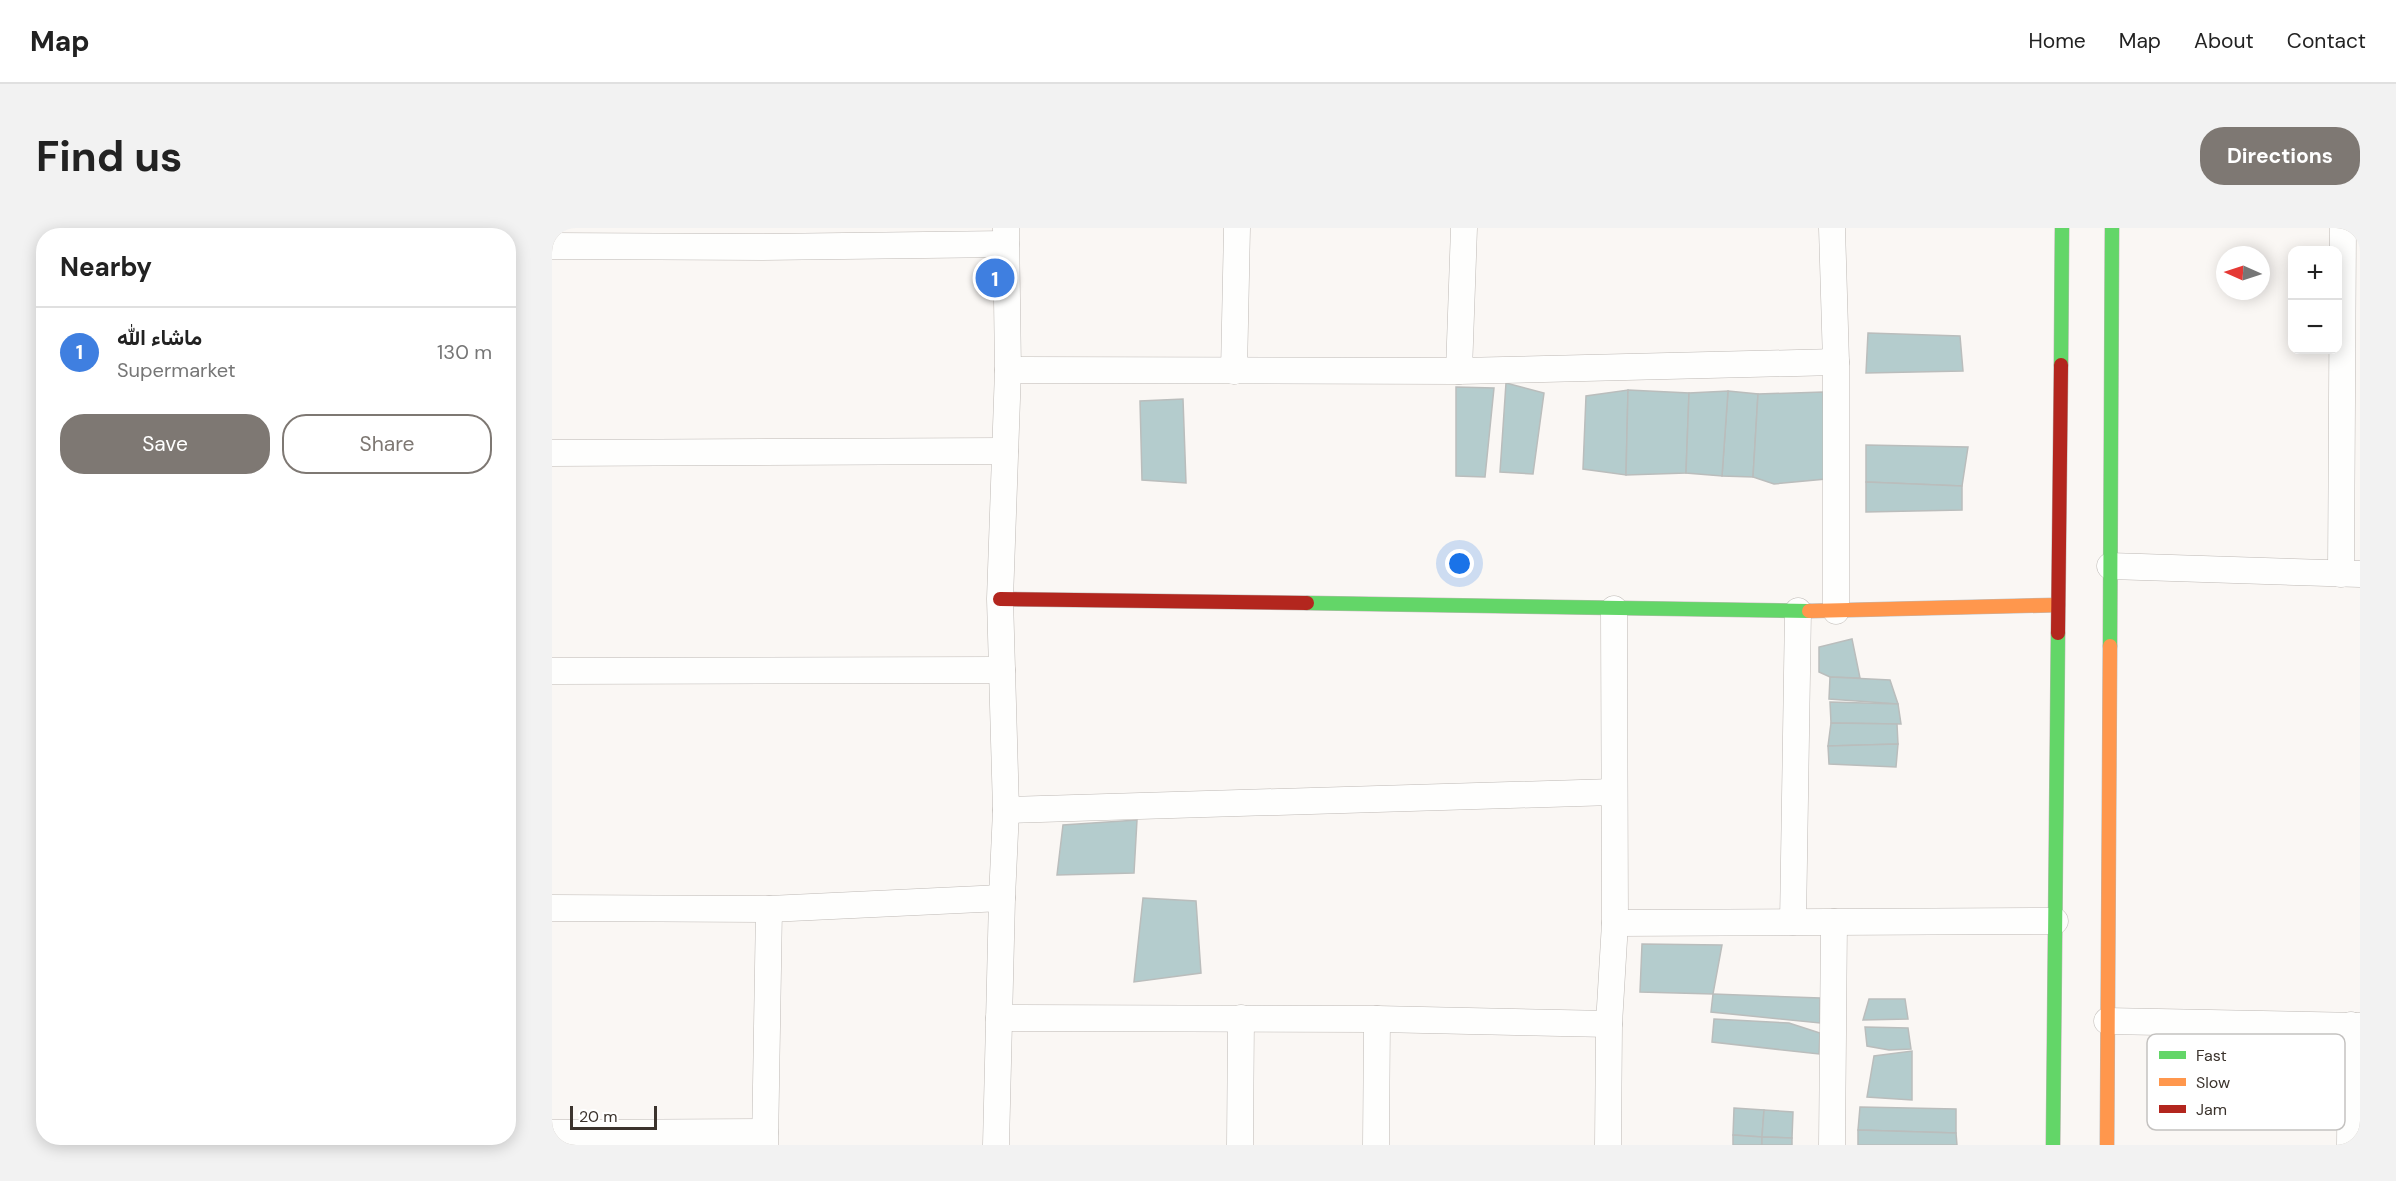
<!DOCTYPE html>
<html lang="en">
<head>
<meta charset="utf-8">
<style>
	:root { --surface:#fff; --page:#f2f2f2; --text:#222; --muted:#767676; --line:#e0e0e0; --accent:#7e7873 }
	body { margin:0; font-family:"DM Sans",Vazirmatn,sans-serif; background:var(--page); color:var(--text) }
	.controls { position:absolute; right:18px; top:18px; display:grid; overflow:hidden; border-radius:12px; box-shadow:0 3px 15px #0003 }
	.controls button { width:54px; height:54px; display:grid; place-items:center; padding:0; border:0; border-bottom:2px solid var(--line); background:var(--surface); color:var(--text); font:30px sans-serif }
	.compass { position:absolute; left:1664px; top:18px; width:54px; height:54px; border-radius:50%; background:var(--surface); box-shadow:0 3px 15px #0003; rotate:273deg }
	.scale { position:absolute; left:18px; bottom:15px; width:87px; box-sizing:border-box; padding-left:6px; border:3px solid #3b332d; border-top:0; font-size:16px; line-height:21px; white-space:nowrap; color:#3b332d; -webkit-text-stroke:4px #fff; paint-order:stroke }
	.you { position:absolute; left:908px; top:336px; width:21px; height:21px; margin:-15px; border:4px solid #fff; border-radius:50%; background:#1a73e8; box-shadow:0 0 0 9px #1a73e833 }
	.badge { display:grid; place-items:center; width:39px; height:39px; border-radius:50%; background:var(--accent); color:#fff; font-size:20px; font-weight:700 }
	.pin { position:absolute; translate:-50% -50%; border:3px solid #fff; box-shadow:0 2px 6px #0006 }
	.list { margin:0; padding:0; list-style:none }
	h2 { display:flex; justify-content:space-between; align-items:center; height:78px; margin:0; padding:0 24px; font-size:26px }
	h2 small { font-size:20px; font-weight:400; color:var(--muted) }
	.list li { display:grid; grid-template-columns:39px 1fr auto; gap:18px; align-items:center; box-sizing:border-box; height:90px; padding:0 24px; border-top:2px solid var(--line) }
	.list b { display:block; font-size:22px; white-space:nowrap }
	.list p { margin:0; font-size:20px; white-space:nowrap; color:var(--muted) }
	.list em { font-size:20px; font-style:normal; color:var(--muted) }
	.actions { display:flex; gap:12px; padding:18px 24px }
	.actions a { flex:1; padding:14px 0; border:2px solid var(--accent); border-radius:24px; text-align:center; font-size:21px; color:var(--accent) }
	.actions .main { background:var(--accent); color:#fff }
	.map { position:relative; flex:none; width:1808px; height:917px; overflow:hidden; border-radius:24px }
	header { display:flex; align-items:center; gap:36px; box-sizing:border-box; height:84px; padding:0 30px; background:var(--surface); border-bottom:2px solid var(--line) }
	header strong { font-size:28px }
	nav { display:flex; gap:33px; margin-inline-start:auto; font-size:21px }
	.intro { display:flex; align-items:center; justify-content:space-between; box-sizing:border-box; height:144px; padding:0 36px }
	h1 { margin:0; font-size:42px }
	.button { padding:15px 27px; border-radius:24px; background:var(--accent); color:#fff; font-size:21px; font-weight:700 }
	main { display:flex; gap:36px; padding:0 36px }
	aside { flex:1; background:var(--surface); border-radius:24px; box-shadow:0 3px 15px #0003 }
	.map>svg:first-child { display:block }
	.building { fill:#b4cccd; stroke:#babdbc; stroke-width:1.5 }
	.lines { fill:none; stroke-linecap:round; stroke-linejoin:round }
	.street-casing { stroke:#beb9b5; stroke-width:27 }
	.fast-casing { stroke:#beb9b5; stroke-width:15 }
	.slow-casing { stroke:#beb9b5; stroke-width:15 }
	.jam-casing { stroke:#beb9b5; stroke-width:15 }
	.street { stroke:#fefefd; stroke-width:26 }
	.fast { stroke:#63d668; stroke-width:14 }
	.slow { stroke:#ff974d; stroke-width:14 }
	.jam { stroke:#b3261e; stroke-width:14 }
	.key { fill:#fff; stroke:#c4c2c0; stroke-width:1.5 }
	.key-label { font-size:16px; fill:#3b332d }
</style>
</head>
<body>
<header>
<strong>Map</strong>
<nav><a>Home</a><a>Map</a><a>About</a><a>Contact</a></nav>
</header>
<div class="intro"><h1>Find us</h1><a class="button">Directions</a></div>
<main>
<aside>
<h2>Nearby<small></small></h2>
<ul class="list">
<li><span class="badge" style="background:#3f7fe0">1</span><div><b>ماشاء الله</b><p>Supermarket</p></div><em>130 m</em></li>
</ul>
<div class="actions"><a class="main">Save</a><a>Share</a></div>
</aside>
<div class="map">
<svg width="1808" height="917" viewBox="0 0 1808 917">
	<rect width="100%" height="100%" fill="#faf7f4"/>
	<g class="building">
		<polygon points="1316,105 1408,108 1411,143 1314,145"/>
		<polygon points="954,155 992,165 981,246 948,244"/>
		<polygon points="904,159 942,160 933,249 904,248"/>
		<polygon points="1076,162 1074,247 1031,241 1034,168"/>
		<polygon points="1076,162 1137,165 1134,245 1074,247"/>
		<polygon points="1176,163 1206,166 1201,249 1170,248"/>
		<polygon points="1176,163 1170,248 1134,245 1137,165"/>
		<polygon points="1271,164 1274,251 1222,256 1201,249 1206,166"/>
		<polygon points="631,171 634,255 590,252 588,173"/>
		<polygon points="1314,217 1416,219 1410,258 1314,254"/>
		<polygon points="1314,254 1410,258 1410,282 1314,284"/>
		<polygon points="1300,411 1308,450 1278,449 1267,444 1267,419"/>
		<polygon points="1278,449 1338,452 1346,476 1277,471"/>
		<polygon points="1278,474 1346,476 1349,496 1279,495"/>
		<polygon points="1279,495 1345,496 1346,516 1276,518"/>
		<polygon points="1346,516 1344,539 1277,536 1276,518"/>
		<polygon points="585,592 582,645 505,647 511,597"/>
		<polygon points="591,670 644,673 649,745 582,754"/>
		<polygon points="1090,716 1170,717 1161,766 1088,764"/>
		<polygon points="1161,766 1268,770 1268,795 1159,784"/>
		<polygon points="1317,771 1353,771 1356,791 1311,792"/>
		<polygon points="1162,791 1237,795 1268,805 1267,826 1160,814"/>
		<polygon points="1313,799 1356,800 1359,821 1337,822 1315,818"/>
		<polygon points="1360,823 1360,872 1315,869 1322,828"/>
		<polygon points="1308,879 1404,881 1404,905 1306,902"/>
		<polygon points="1182,880 1212,882 1210,909 1181,907"/>
		<polygon points="1212,882 1241,884 1240,910 1210,909"/>
		<polygon points="1306,902 1404,905 1405,917 1306,917"/>
		<polygon points="1181,907 1210,909 1210,917 1181,917"/>
		<polygon points="1210,909 1240,910 1240,917 1210,917"/>
	</g>
	<g class="lines">
		<defs>
			<g id="street">
				<polyline points="1280,0 1284,134 1284,383"/>
				<polyline points="0,18 211,19 454,16"/>
				<polyline points="456,142 907,143 1284,134"/>
				<polyline points="682,143 685,0"/>
				<polyline points="907,143 912,0"/>
				<polyline points="0,225 453,223"/>
				<polyline points="1558,338 1808,346"/>
				<polyline points="1789,346 1791,0"/>
				<polyline points="0,443 450,442"/>
				<polyline points="454,582 1061,564"/>
				<polyline points="0,680 217,681 450,670"/>
				<polyline points="1241,694 1246,383"/>
				<polyline points="1063,695 1503,693"/>
				<polyline points="447,790 825,791 1057,796"/>
				<polyline points="1555,793 1808,798"/>
				<polyline points="0,905 213,904"/>
				<polyline points="213,917 217,681"/>
				<polyline points="444,917 450,670 454,582 448,371 456,142 454,0"/>
				<polyline points="688,917 689,790"/>
				<polyline points="824,917 825,791"/>
				<polyline points="1056,917 1057,796 1063,695 1062,381"/>
				<polyline points="1280,917 1282,694"/>
				<polyline points="1798,917 1799,797"/>
			</g>
			<g id="fast">
				<polyline points="1509,137 1510,0"/>
				<polyline points="755,375 1257,383"/>
				<polyline points="1558,418 1560,0"/>
				<polyline points="1501,917 1506,405"/>
			</g>
			<g id="slow">
				<polyline points="1257,383 1506,377"/>
				<polyline points="1555,917 1558,418"/>
			</g>
			<g id="jam">
				<polyline points="448,371 755,375"/>
				<polyline points="1506,405 1509,137"/>
			</g>
		</defs>
		<use href="#street" class="street-casing"/>
		<use href="#fast" class="fast-casing"/>
		<use href="#slow" class="slow-casing"/>
		<use href="#jam" class="jam-casing"/>
		<use href="#street" class="street"/>
		<use href="#fast" class="fast"/>
		<use href="#slow" class="slow"/>
		<use href="#jam" class="jam"/>
	</g>
	<rect x="1595" y="806" width="198" height="96" rx="9" class="key"/>
	<rect x="1607" y="823" width="27" height="8" fill="#63d668"/>
	<rect x="1607" y="850" width="27" height="8" fill="#ff974d"/>
	<rect x="1607" y="877" width="27" height="8" fill="#b3261e"/>
	<g class="key-label">
		<text x="1644" y="833">Fast</text>
		<text x="1644" y="860">Slow</text>
		<text x="1644" y="887">Jam</text>
	</g>
</svg>
<div class="controls">
<button>+</button>
<button>−</button>
</div>
<svg class="compass" viewBox="-18 -18 36 36"><path d="M0-13l5 13h-10z" fill="#e53935"/><path d="M0 13l5-13h-10z" fill="#767676"/></svg>
<div class="scale">20 m</div>
<div class="you"></div>
<div class="pin badge" style="left:443px;top:50px;background:#3f7fe0">1</div>
</div>
</main>
</body>
</html>
